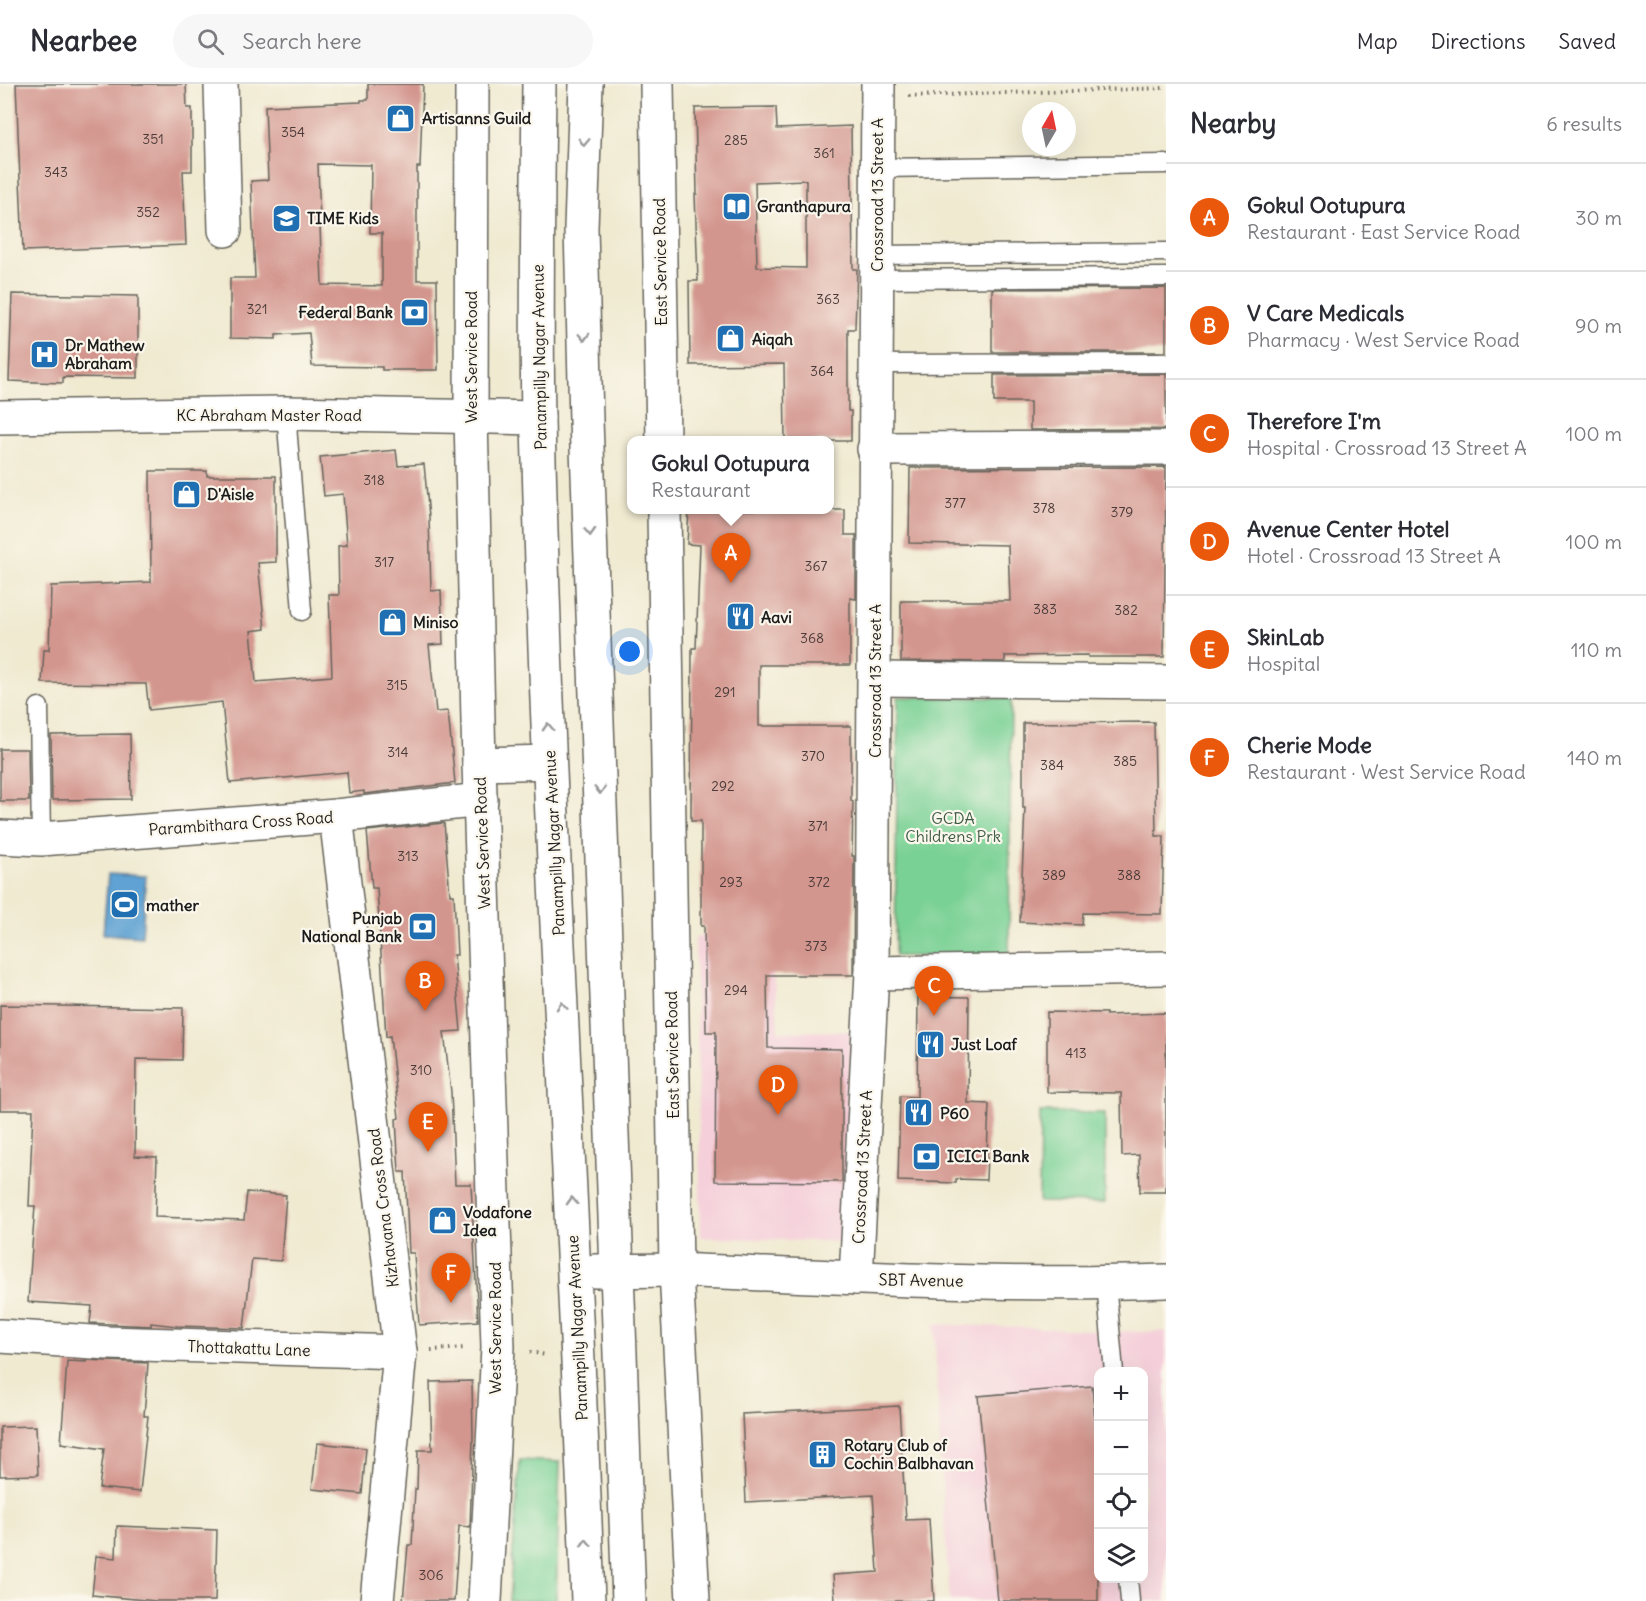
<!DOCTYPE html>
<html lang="en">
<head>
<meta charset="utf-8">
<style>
	:root { --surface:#fff; --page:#f7f7f7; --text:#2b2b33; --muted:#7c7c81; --line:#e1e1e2; --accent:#ea580c }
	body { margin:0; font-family:Delius,sans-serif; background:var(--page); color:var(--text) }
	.controls { position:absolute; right:18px; bottom:18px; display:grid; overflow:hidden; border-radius:12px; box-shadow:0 6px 24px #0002 }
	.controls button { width:54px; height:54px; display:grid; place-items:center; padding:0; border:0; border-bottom:2px solid var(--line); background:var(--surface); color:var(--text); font:30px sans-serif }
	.compass { position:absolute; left:1022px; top:18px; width:54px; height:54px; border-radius:50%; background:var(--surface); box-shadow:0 6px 24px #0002; rotate:9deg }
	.you { position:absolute; left:630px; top:568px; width:21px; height:21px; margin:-15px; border:4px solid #fff; border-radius:50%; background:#1a73e8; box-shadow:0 0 0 9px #1a73e833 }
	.badge { display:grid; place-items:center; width:39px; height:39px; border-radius:50%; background:var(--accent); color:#fff; font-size:20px; font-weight:700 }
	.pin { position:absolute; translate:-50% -50px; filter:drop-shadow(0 2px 3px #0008) }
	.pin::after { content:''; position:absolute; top:32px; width:21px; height:18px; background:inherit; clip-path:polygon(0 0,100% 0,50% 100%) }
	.popup { position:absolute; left:627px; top:352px; width:207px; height:78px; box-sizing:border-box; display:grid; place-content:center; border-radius:12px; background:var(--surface); filter:drop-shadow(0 2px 4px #0005); font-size:20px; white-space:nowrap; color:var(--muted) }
	.popup b { font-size:22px; color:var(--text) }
	.popup::after { content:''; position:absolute; left:50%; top:100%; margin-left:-12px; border:12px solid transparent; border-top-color:var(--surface) }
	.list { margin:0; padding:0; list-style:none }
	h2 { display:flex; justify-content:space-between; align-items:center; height:78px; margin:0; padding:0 24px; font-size:26px }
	h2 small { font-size:20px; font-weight:400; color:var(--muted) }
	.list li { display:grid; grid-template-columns:39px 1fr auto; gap:18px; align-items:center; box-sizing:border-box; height:108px; padding:0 24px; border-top:2px solid var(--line) }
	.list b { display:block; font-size:22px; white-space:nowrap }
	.list p { margin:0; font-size:20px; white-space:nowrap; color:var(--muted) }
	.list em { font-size:20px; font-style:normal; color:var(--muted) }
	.icon { flex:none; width:33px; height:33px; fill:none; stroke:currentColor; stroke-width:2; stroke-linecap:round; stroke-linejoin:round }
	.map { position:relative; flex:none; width:1166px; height:1517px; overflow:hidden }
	header { display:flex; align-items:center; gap:36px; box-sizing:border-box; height:84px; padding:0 30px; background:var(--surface); border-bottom:2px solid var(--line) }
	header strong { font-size:28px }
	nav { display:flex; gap:33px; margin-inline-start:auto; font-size:21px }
	.search { width:420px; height:54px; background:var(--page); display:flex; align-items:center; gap:15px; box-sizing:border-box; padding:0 21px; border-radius:33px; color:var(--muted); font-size:22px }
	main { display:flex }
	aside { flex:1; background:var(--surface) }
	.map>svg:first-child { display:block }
	.built { fill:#f5cfda; fill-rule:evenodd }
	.green { fill:#7ad195; stroke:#4b7658; stroke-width:1.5 }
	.water { fill:#5fa2d3; stroke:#3e5f78; stroke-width:1.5 }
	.building { fill:#d3968e; fill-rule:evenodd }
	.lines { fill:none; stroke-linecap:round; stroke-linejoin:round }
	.service-casing { stroke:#66645b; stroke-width:21 }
	.minor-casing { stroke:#66645b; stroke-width:36 }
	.tertiary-casing { stroke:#66645b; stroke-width:36 }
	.path { stroke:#66645b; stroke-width:4; stroke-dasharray:1.5 4.5; stroke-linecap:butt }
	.service { stroke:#fff; stroke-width:18 }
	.minor { stroke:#fff; stroke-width:33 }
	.tertiary { stroke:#fff; stroke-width:33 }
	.oneway { stroke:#999 }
	.labels { text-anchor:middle; stroke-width:4.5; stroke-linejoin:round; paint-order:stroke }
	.number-label { font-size:14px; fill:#4a3a38 }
	.poi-label { font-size:16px; font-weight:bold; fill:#1c1c1c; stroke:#fbf7ec; text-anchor:start }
	.street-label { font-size:16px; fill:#1c1c1c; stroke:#fbf7ec }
	.park-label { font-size:16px; fill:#3d5b46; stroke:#fbf7ec }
</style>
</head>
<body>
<header>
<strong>Nearbee</strong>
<div class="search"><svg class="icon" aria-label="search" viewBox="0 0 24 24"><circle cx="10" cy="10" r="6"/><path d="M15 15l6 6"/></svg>Search here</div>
<nav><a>Map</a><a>Directions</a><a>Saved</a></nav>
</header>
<main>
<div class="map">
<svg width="1166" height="1517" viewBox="0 0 1166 1517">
	<rect width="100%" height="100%" fill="#fbf7ec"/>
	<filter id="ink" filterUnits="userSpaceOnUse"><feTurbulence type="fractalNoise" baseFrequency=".0167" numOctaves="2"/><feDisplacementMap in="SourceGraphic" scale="12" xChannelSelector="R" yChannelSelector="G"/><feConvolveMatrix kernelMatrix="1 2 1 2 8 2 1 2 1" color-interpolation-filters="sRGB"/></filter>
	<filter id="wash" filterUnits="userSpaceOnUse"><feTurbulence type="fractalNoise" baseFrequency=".008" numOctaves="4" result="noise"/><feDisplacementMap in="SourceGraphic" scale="24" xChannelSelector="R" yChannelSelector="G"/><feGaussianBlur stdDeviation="1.35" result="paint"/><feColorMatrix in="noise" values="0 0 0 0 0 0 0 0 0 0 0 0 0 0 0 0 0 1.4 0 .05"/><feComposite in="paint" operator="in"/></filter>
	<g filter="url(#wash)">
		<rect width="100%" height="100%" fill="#f0ead1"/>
		<g class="built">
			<polygon points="769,847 779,948 851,947 846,1158 701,1153 695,853"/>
			<path d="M934 1240 1142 1248 1166 1247V1517H950L943 1421ZM1098 1288H1144V1494H1098Z"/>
		</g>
		<g class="green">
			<polygon points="898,613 1011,614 1009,873 895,872"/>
			<polygon points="1040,1028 1105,1029 1105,1119 1039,1118"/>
			<polygon points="520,1376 560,1378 556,1517 509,1517"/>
		</g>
		<polygon class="water" points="108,790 146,792 142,853 103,850"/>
		<g id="blocks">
			<g class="building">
				<polygon points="16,0 186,0 187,24 192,24 192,87 183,87 186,161 23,167"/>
				<path d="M368 0H423L420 83H417V196H437L438 286H382V283L312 282 309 249 276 251V255L230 254V194H255L251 97 268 96 265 22 361 18V16H368ZM318 80 371 81 370 149H382V202L322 201Z"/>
				<path d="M776 23 777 45 851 42 853 185H857L855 245H848V327H851V357H785L784 280 690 281 689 197H698L695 110H697L695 24ZM806 96V184L757 183 755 98Z"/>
				<polygon points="1166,204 1166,268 992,268 992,205"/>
				<polygon points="12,210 138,212 138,294 63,293 63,299 9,297"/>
				<polygon points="1166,290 1166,345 1030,346 1030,318 994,318 994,291"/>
				<polygon points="396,366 398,382 424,380 429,433 431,507 441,506 443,560 429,561 436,628 448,627 455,699 364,710 364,707 349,709 347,688 230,699 222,618 149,626 146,600 42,599 44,566 49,566 51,502 151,498 150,387 207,387 207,392 276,392 276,478 258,479 265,545 251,547 256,598 332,592 329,511 339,511 338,462 347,461 343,410 324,412 320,373"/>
				<polygon points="1166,383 1164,573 1088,573 1088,571 1005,572 1005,578 901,577 901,517 1010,517 1008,461 909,459 910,384"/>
				<polygon points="689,426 845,426 845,451 856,451 856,515 850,514 850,581 759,581 759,642 851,642 851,717 853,717 852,772 854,772 853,891 767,891 768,964 842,965 842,1098 715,1097 716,948 706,948 704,842 701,842 701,737 691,737 692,564 696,564 700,461 687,460"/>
				<polygon points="1154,638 1156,752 1164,752 1162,830 1083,829 1082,841 1020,838 1025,724 1023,724 1023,639"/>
				<polygon points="130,650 131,715 52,716 51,651"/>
				<polygon points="0,665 28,665 29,717 0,717"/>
				<polygon points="444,739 450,811 454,811 457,871 454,871 461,947 444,948 451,1008 455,1100 471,1100 478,1237 419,1241 414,1169 409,1169 405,1088 399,1088 396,1035 399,1034 390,952 386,953 377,804 372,804 367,747"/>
				<polygon points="918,912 969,913 968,1019 989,1020 986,1096 956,1095 956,1099 898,1097 900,1012 917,1013"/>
				<polygon points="0,921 183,924 182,976 136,975 135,1072 157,1073 155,1133 244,1136 247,1108 286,1111 281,1177 252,1175 244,1244 177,1242 151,1239 151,1242 90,1239 92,1222 28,1218 35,1122 29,1122 33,1026 0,1026"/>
				<polygon points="1047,928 1106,929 1106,931 1166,929 1166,1108 1140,1108 1139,1071 1122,1072 1121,1009 1047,1008"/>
				<polygon points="86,1276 148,1279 144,1332 148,1332 140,1408 99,1404 104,1365 61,1359 67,1277 86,1278"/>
				<polygon points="472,1297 473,1355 470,1443 459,1442 454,1517 403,1517 408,1461 412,1461 415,1405 417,1405 418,1366 432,1366 430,1298"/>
				<polygon points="1092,1302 1098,1370 1098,1517 998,1517 978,1312"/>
				<polygon points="899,1322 906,1436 929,1435 934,1517 835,1517 833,1491 878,1488 873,1411 746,1418 742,1330"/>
				<polygon points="36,1342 38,1391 0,1392 0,1343"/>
				<polygon points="317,1359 366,1364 362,1410 312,1405"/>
				<polygon points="117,1442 217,1446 215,1517 156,1517 92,1511 96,1472 116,1474"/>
			</g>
		</g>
	</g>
	<g filter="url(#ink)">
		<use href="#blocks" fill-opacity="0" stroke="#66645b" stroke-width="1.5"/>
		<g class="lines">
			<defs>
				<g id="service">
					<polyline points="877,84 1166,80"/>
					<polyline points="877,171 1166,168"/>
					<polyline points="877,195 1166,193"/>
					<polyline points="877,280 1166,279"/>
					<polyline points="286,329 302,527"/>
					<polyline points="39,623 41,755"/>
					<polyline points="1106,1199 1114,1288"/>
					<polyline points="1128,1494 1130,1517"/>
				</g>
				<g id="minor">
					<polyline points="221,0 225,146"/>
					<polyline points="472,0 471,333 479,680 498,1263 485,1517"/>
					<polyline points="657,0 663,356"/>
					<polyline points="0,333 286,329 538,334"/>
					<polyline points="874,365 1166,364"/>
					<polyline points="664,426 676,1186 693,1517"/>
					<polyline points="875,595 1166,598"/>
					<polyline points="336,732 400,1268 377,1517"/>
					<polyline points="0,753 41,755 336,732 481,716"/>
					<polyline points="872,889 1166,884"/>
					<path d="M676 1186C839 1193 1003 1203 1166 1197"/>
					<polyline points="856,1194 872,889 878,0"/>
					<polyline points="0,1252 108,1259 400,1268"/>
				</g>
				<g id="tertiary">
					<path d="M539 0C538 112 536 224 538 336 547 730 574 1123 588 1517"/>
					<polyline points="586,0 581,144 586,336 629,1517"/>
					<polyline points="479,680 549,678"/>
					<polyline points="595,1187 676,1186"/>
				</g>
			</defs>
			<use href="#service" class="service-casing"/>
			<use href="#minor" class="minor-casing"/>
			<use href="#tertiary" class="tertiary-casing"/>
			<g class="path">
				<polyline points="909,12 1166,4"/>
				<polyline points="431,1266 466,1264"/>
				<polyline points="530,1268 546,1271"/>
			</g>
			<use href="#service" class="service"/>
			<use href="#minor" class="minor"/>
			<use href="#tertiary" class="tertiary"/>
		</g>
		<defs><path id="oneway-chevron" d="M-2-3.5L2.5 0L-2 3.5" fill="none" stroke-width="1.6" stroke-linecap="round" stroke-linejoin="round" transform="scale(1.5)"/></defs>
		<g class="oneway">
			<use href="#oneway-chevron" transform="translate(584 58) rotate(92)"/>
			<use href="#oneway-chevron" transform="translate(584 253) rotate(88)"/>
			<use href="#oneway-chevron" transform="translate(590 448) rotate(88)"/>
			<use href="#oneway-chevron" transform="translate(548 643) rotate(-92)"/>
			<use href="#oneway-chevron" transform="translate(600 706) rotate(88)"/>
			<use href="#oneway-chevron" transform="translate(562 922) rotate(-93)"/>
			<use href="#oneway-chevron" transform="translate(572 1117) rotate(-93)"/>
			<use href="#oneway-chevron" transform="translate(586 1459) rotate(-92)"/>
		</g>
	</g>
	<defs>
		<symbol id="shop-square" viewBox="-11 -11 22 22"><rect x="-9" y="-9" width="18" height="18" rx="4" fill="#1f6fb2" stroke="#fbf7ec"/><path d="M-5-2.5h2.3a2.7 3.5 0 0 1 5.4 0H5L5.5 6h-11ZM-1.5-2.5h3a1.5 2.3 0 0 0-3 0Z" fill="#fff"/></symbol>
		<symbol id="library-square" viewBox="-11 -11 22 22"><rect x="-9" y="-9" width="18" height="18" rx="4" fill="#1f6fb2" stroke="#fbf7ec"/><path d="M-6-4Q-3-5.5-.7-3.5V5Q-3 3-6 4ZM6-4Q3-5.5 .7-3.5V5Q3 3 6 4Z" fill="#fff"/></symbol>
		<symbol id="school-square" viewBox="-11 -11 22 22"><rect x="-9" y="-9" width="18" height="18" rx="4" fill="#1f6fb2" stroke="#fbf7ec"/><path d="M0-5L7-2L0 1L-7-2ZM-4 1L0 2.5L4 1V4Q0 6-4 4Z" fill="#fff"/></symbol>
		<symbol id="bank-square" viewBox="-11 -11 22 22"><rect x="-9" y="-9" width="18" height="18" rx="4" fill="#1f6fb2" stroke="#fbf7ec"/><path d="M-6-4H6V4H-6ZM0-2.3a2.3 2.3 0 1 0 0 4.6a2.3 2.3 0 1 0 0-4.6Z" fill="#fff"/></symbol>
		<symbol id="hospital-square" viewBox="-11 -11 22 22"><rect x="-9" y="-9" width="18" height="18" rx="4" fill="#1f6fb2" stroke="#fbf7ec"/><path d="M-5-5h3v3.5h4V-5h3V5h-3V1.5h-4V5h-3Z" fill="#fff"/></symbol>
		<symbol id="restaurant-square" viewBox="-11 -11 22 22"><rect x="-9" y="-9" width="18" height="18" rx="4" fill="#1f6fb2" stroke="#fbf7ec"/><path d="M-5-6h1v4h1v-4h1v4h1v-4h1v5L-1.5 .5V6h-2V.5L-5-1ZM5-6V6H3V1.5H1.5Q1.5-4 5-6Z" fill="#fff"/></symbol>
		<symbol id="stadium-square" viewBox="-11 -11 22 22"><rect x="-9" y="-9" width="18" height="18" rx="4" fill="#1f6fb2" stroke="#fbf7ec"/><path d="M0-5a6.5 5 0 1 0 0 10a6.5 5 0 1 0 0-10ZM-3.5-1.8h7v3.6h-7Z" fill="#fff"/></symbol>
		<symbol id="building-square" viewBox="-11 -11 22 22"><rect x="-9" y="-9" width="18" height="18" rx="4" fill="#1f6fb2" stroke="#fbf7ec"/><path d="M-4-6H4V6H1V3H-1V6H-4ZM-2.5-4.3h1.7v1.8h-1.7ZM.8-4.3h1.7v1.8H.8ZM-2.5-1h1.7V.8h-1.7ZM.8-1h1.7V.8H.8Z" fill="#fff"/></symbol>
	</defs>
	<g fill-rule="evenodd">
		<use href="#shop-square" x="384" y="18" width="33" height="33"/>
		<use href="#library-square" x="720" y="106" width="33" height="33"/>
		<use href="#school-square" x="270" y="118" width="33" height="33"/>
		<use href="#bank-square" x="398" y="212" width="33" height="33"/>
		<use href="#shop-square" x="714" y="238" width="33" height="33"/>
		<use href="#hospital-square" x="28" y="254" width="33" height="33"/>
		<use href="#shop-square" x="170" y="394" width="33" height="33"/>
		<use href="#restaurant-square" x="724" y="516" width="33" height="33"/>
		<use href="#shop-square" x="376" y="522" width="33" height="33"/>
		<use href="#stadium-square" x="108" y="804" width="33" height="33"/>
		<use href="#bank-square" x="406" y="826" width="33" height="33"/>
		<use href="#restaurant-square" x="914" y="944" width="33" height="33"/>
		<use href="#restaurant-square" x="902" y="1012" width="33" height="33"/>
		<use href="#bank-square" x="910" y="1056" width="33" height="33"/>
		<use href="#shop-square" x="426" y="1120" width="33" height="33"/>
		<use href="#building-square" x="806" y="1354" width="33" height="33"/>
	</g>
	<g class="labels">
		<g class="number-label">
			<text x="293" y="53">354</text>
			<text x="153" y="60">351</text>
			<text x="736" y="61">285</text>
			<text x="824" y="74">361</text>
			<text x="56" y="93">343</text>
			<text x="148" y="133">352</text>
			<text x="828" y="220">363</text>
			<text x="257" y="230">321</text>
			<text x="822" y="292">364</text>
			<text x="374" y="401">318</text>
			<text x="955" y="424">377</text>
			<text x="1044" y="429">378</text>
			<text x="1122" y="433">379</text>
			<text x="384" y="483">317</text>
			<text x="816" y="487">367</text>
			<text x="1045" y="530">383</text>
			<text x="1126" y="531">382</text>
			<text x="812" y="559">368</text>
			<text x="397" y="606">315</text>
			<text x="725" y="613">291</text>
			<text x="398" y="673">314</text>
			<text x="813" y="677">370</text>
			<text x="1125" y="682">385</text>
			<text x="1052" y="686">384</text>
			<text x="723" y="707">292</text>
			<text x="818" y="747">371</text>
			<text x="408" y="777">313</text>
			<text x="1054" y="796">389</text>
			<text x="1129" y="796">388</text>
			<text x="731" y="803">293</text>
			<text x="819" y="803">372</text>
			<text x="816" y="867">373</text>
			<text x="736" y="911">294</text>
			<text x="1076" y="974">413</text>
			<text x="421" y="991">310</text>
			<text x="431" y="1496">306</text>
		</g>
		<g class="poi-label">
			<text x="422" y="40">Artisanns Guild</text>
			<text x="757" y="128">Granthapura</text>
			<text x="307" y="140">TIME Kids</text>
			<text x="393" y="234" text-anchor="end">Federal Bank</text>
			<text x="752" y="261">Aiqah</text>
			<text x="65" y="267">Dr Mathew<tspan x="65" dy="18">Abraham</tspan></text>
			<text x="207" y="416">D'Aisle</text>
			<text x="761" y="539">Aavi</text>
			<text x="413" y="544">Miniso</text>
			<text x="146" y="827">mather</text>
			<text x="402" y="840" text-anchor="end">Punjab<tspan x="402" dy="18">National Bank</tspan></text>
			<text x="951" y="966">Just Loaf</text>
			<text x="940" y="1035">P60</text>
			<text x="947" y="1078">ICICI Bank</text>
			<text x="463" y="1134">Vodafone<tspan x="463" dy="18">Idea</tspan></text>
			<text x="844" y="1367">Rotary Club of<tspan x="844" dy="18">Cochin Balbhavan</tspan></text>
		</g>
		<g class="street-label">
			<text transform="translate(877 111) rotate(-90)" y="6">Crossroad 13 Street A</text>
			<text transform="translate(660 178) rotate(-91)" y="6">East Service Road</text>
			<text transform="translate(471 273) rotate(-90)" y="6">West Service Road</text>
			<text transform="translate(539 273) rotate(-91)" y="6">Panampilly Nagar Avenue</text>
			<text x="269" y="337">KC Abraham Master Road</text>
			<text transform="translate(875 597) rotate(-90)" y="6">Crossroad 13 Street A</text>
			<text transform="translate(241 739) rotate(-4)" y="6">Parambithara Cross Road</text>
			<text transform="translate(482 759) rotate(-92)" y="6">West Service Road</text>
			<text transform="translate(554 759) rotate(-93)" y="6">Panampilly Nagar Avenue</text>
			<text transform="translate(672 971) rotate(-91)" y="6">East Service Road</text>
			<text transform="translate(862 1083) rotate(-87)" y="6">Crossroad 13 Street A</text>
			<text transform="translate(383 1124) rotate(-97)" y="6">Kizhavana Cross Road</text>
			<text transform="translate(921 1196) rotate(1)" y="6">SBT Avenue</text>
			<text transform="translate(495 1244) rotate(-90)" y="6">West Service Road</text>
			<text transform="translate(577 1244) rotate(-93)" y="6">Panampilly Nagar Avenue</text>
			<text transform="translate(249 1264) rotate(2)" y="6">Thottakattu Lane</text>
		</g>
		<g class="park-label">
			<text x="953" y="740">GCDA<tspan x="953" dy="18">Childrens Prk</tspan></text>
		</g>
	</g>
</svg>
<div class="controls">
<button>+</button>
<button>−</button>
<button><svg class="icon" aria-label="locate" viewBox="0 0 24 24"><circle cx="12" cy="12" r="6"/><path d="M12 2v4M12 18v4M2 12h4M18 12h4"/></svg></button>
<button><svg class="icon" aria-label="layers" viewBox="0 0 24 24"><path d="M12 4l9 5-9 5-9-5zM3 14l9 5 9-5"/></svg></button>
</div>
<svg class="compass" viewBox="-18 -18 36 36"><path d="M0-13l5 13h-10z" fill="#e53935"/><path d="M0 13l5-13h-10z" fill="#7c7c81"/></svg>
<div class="you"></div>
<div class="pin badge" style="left:731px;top:499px">A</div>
<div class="popup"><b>Gokul Ootupura</b>Restaurant</div>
<div class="pin badge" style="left:425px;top:927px">B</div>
<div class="pin badge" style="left:934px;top:932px">C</div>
<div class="pin badge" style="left:778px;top:1031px">D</div>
<div class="pin badge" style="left:428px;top:1068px">E</div>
<div class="pin badge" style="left:451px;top:1219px">F</div>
</div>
<aside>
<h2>Nearby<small>6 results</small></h2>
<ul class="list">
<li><span class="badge">A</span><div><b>Gokul Ootupura</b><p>Restaurant · East Service Road</p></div><em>30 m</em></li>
<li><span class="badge">B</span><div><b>V Care Medicals</b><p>Pharmacy · West Service Road</p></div><em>90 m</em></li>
<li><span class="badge">C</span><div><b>Therefore I'm</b><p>Hospital · Crossroad 13 Street A</p></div><em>100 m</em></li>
<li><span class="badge">D</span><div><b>Avenue Center Hotel</b><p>Hotel · Crossroad 13 Street A</p></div><em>100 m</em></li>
<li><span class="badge">E</span><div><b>SkinLab</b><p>Hospital</p></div><em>110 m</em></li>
<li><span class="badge">F</span><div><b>Cherie Mode</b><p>Restaurant · West Service Road</p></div><em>140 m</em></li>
</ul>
</aside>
</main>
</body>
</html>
